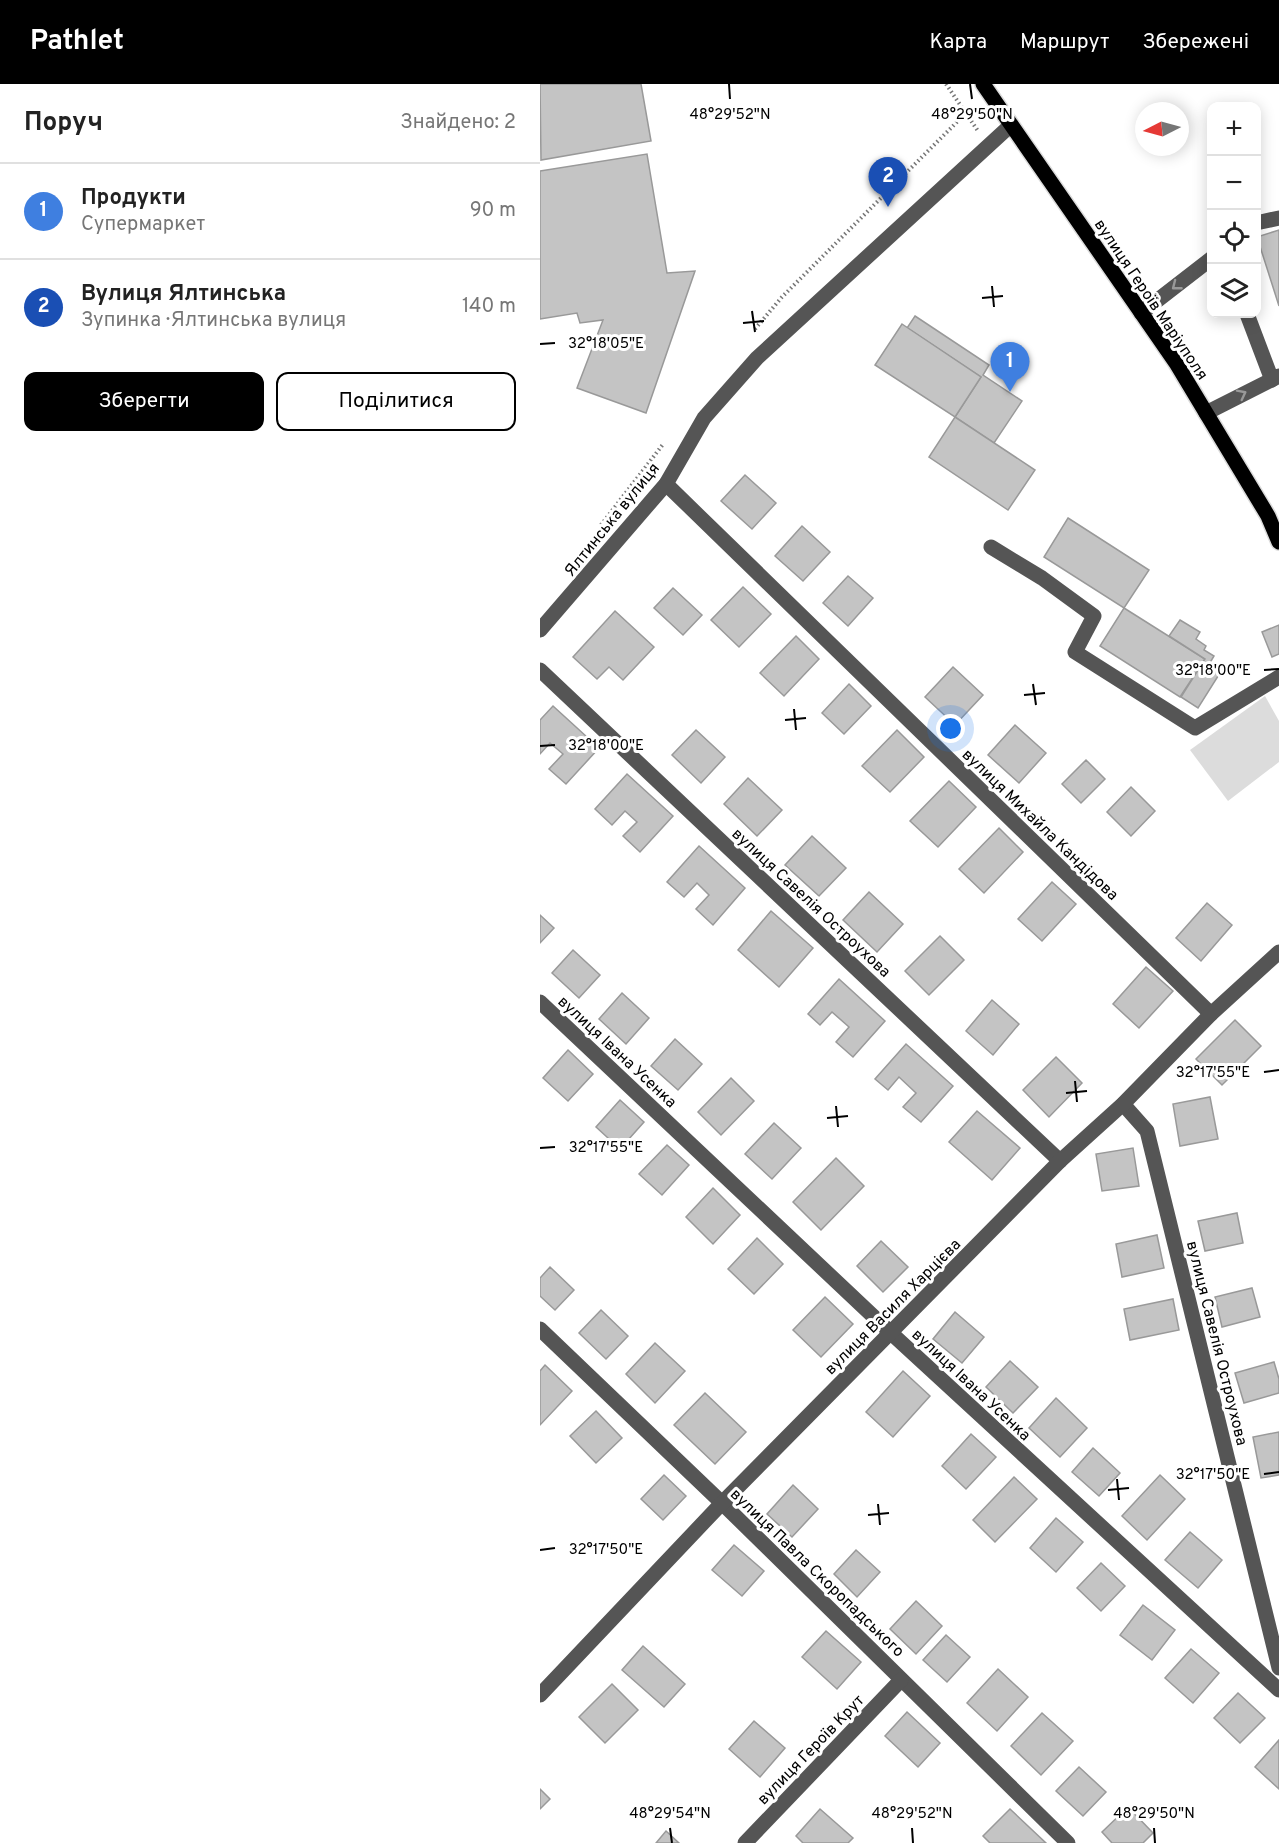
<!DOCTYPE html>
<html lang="uk">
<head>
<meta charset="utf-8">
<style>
	:root { --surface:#fff; --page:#f2f2f2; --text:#222; --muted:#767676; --line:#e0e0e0; --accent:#000 }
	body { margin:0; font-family:Overpass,sans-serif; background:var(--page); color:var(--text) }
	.controls { position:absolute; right:18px; top:18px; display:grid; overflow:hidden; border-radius:12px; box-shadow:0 3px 15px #0003 }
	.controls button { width:54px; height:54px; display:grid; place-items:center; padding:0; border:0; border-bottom:2px solid var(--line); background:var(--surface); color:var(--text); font:30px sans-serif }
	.compass { position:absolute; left:595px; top:18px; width:54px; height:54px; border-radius:50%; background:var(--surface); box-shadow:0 3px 15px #0003; rotate:264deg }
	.you { position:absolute; left:411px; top:645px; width:21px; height:21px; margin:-15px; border:4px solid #fff; border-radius:50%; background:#1a73e8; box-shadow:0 0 0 9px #1a73e833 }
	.badge { display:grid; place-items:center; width:39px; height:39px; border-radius:50%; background:var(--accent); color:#fff; font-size:20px; font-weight:700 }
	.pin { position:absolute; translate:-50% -50px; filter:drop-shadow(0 2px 3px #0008) }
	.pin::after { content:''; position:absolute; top:32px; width:21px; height:18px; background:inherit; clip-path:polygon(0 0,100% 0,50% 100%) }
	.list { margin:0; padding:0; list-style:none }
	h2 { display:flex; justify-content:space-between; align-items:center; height:78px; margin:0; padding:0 24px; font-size:26px }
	h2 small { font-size:20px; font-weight:400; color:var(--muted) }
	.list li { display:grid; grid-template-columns:39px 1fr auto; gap:18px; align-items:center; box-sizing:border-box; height:96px; padding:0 24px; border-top:2px solid var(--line) }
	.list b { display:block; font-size:22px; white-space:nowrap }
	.list p { margin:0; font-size:20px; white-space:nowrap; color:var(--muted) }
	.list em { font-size:20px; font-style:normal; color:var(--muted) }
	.actions { display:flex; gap:12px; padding:18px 24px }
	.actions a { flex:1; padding:14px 0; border:2px solid var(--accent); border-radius:12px; text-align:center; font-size:21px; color:var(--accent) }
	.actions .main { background:var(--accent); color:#fff }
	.icon { flex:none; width:33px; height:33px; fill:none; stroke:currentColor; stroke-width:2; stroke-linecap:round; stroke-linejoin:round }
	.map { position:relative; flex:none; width:739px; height:1759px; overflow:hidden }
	header { display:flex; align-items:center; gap:36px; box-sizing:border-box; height:84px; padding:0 30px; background:var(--accent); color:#fff }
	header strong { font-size:28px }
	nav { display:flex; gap:33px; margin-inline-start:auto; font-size:21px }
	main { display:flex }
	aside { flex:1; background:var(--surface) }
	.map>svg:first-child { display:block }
	.green { fill:#dcdcdc }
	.building { fill:#c4c4c4; stroke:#999; stroke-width:1.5 }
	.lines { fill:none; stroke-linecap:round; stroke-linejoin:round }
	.major-casing { stroke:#dbdbdb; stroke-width:18 }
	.path { stroke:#777; stroke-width:4; stroke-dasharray:1.5 3; stroke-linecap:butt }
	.minor { stroke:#555; stroke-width:15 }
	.major { stroke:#000; stroke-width:15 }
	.oneway { stroke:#999 }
	.ticks { fill:none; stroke:#000; stroke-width:2 }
	.labels { text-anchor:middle; stroke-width:6; stroke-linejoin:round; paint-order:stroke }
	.street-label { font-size:16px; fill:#000; stroke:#fff }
	.ticks-label { font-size:15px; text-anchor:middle; fill:#000; stroke:#fff; stroke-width:6; stroke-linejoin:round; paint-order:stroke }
</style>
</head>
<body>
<header>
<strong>Pathlet</strong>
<nav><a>Карта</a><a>Маршрут</a><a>Збережені</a></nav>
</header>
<main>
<aside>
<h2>Поруч<small>Знайдено: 2</small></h2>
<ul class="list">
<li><span class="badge" style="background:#3f7fe0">1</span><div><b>Продукти</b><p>Супермаркет</p></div><em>90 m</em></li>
<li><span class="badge" style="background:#1a4fb4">2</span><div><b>Вулиця Ялтинська</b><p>Зупинка · Ялтинська вулиця</p></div><em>140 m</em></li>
</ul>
<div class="actions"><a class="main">Зберегти</a><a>Поділитися</a></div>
</aside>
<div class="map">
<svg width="739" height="1759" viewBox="0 0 739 1759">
	<rect width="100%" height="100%" fill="#fff"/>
	<polygon class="green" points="725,612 739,637 739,678 688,717 650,666"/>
	<g class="building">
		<polygon points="0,0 101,0 111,57 1,76"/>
		<polygon points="107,70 127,189 155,187 106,329 37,304 63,236 40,239 37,229 0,235 0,87"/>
		<polygon points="739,146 739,222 717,153"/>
		<polygon points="375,232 449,281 443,291 482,317 454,359 415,333 441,293 367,244"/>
		<polygon points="362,240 441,293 415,333 335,281"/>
		<polygon points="415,333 495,386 468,426 389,373"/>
		<polygon points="205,391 236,419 212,445 181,417"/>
		<polygon points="528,434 609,486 584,524 504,473"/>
		<polygon points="262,442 290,468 263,497 235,472"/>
		<polygon points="308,492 333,514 308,542 283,519"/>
		<polygon points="203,503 231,530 199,563 171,536"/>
		<polygon points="133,504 162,531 143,551 114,524"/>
		<polygon points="584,524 665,575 640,613 560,562"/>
		<polygon points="75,527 114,563 83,596 69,583 57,595 33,573"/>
		<polygon points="640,536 660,548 656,555 666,562 664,566 674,572 668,582 680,589 658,624 641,613 665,575 629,552"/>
		<polygon points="739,541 739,570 732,573 722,548"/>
		<polygon points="256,552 279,575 244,612 220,589"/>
		<polygon points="413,583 443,611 415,641 385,613"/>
		<polygon points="309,600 331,622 304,650 282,629"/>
		<polygon points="13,622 59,664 26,700 9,685 23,670 10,659 0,670 0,636"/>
		<polygon points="475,641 506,669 479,699 448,671"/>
		<polygon points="156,646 185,673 161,699 132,671"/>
		<polygon points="357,646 384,673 350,708 322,682"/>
		<polygon points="546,676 565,695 541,719 522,700"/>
		<polygon points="87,690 133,732 100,768 83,752 97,738 85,727 72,741 55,725"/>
		<polygon points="208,694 242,726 217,752 184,720"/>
		<polygon points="409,697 436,723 398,763 370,737"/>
		<polygon points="591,703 615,727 591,752 567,728"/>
		<polygon points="459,744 483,768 444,809 419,785"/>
		<polygon points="272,752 306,784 279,812 245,781"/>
		<polygon points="159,762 205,804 173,841 156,825 169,811 157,799 144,813 127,798"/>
		<polygon points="512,798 536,820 502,857 478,835"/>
		<polygon points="329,808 363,840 337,868 303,836"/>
		<polygon points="667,819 692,841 661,877 636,854"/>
		<polygon points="231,827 273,864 239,903 198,866"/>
		<polygon points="0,831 14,844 0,859"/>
		<polygon points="400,852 424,876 389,911 365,887"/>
		<polygon points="33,866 60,891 39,914 12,889"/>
		<polygon points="606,883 633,907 599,944 573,920"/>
		<polygon points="299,895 345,937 313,973 296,958 309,943 292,928 280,941 268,930"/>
		<polygon points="82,909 109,934 86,960 59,935"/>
		<polygon points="452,916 479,940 453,971 426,947"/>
		<polygon points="695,936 721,962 682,1001 656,975"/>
		<polygon points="135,955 162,980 138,1006 111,982"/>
		<polygon points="366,960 413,1002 381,1038 363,1023 376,1009 359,993 348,1006 335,995"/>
		<polygon points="28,966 53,990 28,1017 3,994"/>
		<polygon points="516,973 542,999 509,1033 483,1006"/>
		<polygon points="191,994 214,1017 181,1051 158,1028"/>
		<polygon points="670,1013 678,1055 640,1062 633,1020"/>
		<polygon points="80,1016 104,1038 80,1065 56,1043"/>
		<polygon points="437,1027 480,1064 452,1096 409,1058"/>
		<polygon points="234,1039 261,1064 232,1095 205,1070"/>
		<polygon points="127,1061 149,1081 122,1111 99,1090"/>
		<polygon points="593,1064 599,1102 562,1107 556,1070"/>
		<polygon points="296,1074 324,1102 281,1146 253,1118"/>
		<polygon points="173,1104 200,1131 173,1160 146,1133"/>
		<polygon points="697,1129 703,1159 665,1167 658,1137"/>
		<polygon points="617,1151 624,1184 582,1193 576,1160"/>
		<polygon points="217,1154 243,1180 214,1210 188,1185"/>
		<polygon points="341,1157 368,1183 343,1208 317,1182"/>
		<polygon points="10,1183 34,1206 15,1226 0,1212 0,1194"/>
		<polygon points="712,1204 720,1233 682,1243 675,1213"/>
		<polygon points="285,1213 313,1240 281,1273 253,1246"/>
		<polygon points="633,1215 639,1246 590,1256 584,1225"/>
		<polygon points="61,1226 88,1252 66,1275 39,1249"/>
		<polygon points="415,1228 444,1253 422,1279 393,1255"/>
		<polygon points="115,1259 145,1287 115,1319 86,1290"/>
		<polygon points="470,1277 498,1303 473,1329 446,1303"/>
		<polygon points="734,1278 739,1295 739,1309 704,1319 695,1289"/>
		<polygon points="5,1281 32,1307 0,1341 0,1287"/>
		<polygon points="363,1287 390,1312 353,1353 326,1328"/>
		<polygon points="165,1309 206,1348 175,1380 134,1341"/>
		<polygon points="516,1314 547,1344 520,1373 489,1344"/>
		<polygon points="56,1327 82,1354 56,1379 30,1352"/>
		<polygon points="739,1348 739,1391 721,1394 713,1353"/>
		<polygon points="431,1350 456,1373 426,1405 402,1382"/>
		<polygon points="553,1364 580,1389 559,1412 532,1388"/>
		<polygon points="124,1391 146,1412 123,1436 101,1415"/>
		<polygon points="620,1391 645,1415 607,1456 582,1432"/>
		<polygon points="474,1393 497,1415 455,1458 433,1436"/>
		<polygon points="253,1401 278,1425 252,1453 227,1430"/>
		<polygon points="516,1434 543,1458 516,1488 490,1464"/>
		<polygon points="650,1448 682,1476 658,1504 625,1476"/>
		<polygon points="194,1461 224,1487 202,1512 172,1486"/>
		<polygon points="316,1466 340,1488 317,1513 294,1490"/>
		<polygon points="561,1479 585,1502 561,1527 537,1504"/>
		<polygon points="376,1517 402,1542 376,1570 350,1545"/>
		<polygon points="603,1521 635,1546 612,1576 580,1551"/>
		<polygon points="286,1547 321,1578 297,1605 262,1573"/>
		<polygon points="406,1551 430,1573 407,1598 383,1576"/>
		<polygon points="103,1562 145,1600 124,1623 82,1586"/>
		<polygon points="651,1565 679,1589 653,1619 625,1594"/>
		<polygon points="458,1585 488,1613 457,1647 427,1619"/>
		<polygon points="72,1600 98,1626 65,1659 39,1633"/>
		<polygon points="698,1609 725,1634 700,1659 674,1634"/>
		<polygon points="367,1628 400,1659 378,1683 345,1652"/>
		<polygon points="502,1629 533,1657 501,1691 471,1662"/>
		<polygon points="214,1637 245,1664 220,1693 189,1665"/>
		<polygon points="739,1656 739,1705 715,1683"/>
		<polygon points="539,1683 566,1708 543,1732 516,1707"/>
		<polygon points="0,1705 10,1715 0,1725"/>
		<polygon points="588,1723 613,1749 603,1759 572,1759 562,1748"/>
		<polygon points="280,1725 313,1754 308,1759 263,1759 256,1752"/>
		<polygon points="470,1725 506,1759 450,1759 443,1752"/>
		<polygon points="126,1747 139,1759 116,1759"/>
	</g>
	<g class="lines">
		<defs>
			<polyline id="major" points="443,0 636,279 728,432 739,458"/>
		</defs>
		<use href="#major" class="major-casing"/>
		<g class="path">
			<polyline points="406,0 438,47"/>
			<polyline points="215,245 242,213 426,29"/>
			<polyline points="61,441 124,359"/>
		</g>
		<g class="minor">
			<polyline points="716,139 739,134"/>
			<polyline points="601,229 672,174"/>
			<polyline points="707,230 732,296"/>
			<polyline points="666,329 739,292"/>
			<polyline points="126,400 671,930"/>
			<polyline points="451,463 502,494 554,532 535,568 655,644 739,593"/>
			<polyline points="0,546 126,400 164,334 217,274 471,41"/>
			<polyline points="0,586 520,1077"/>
			<polyline points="0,918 351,1249 739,1606"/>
			<polyline points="583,1020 607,1047 739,1584"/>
			<polyline points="0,1245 182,1419 528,1759"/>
			<polyline points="0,1611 182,1419 520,1077 583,1020 671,930 739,868"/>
			<polyline points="205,1759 361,1596"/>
		</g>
		<use href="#major" class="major"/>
	</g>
	<defs><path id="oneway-chevron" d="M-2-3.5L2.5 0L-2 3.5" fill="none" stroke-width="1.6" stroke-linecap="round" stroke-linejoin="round" transform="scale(1.5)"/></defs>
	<g class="oneway">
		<use href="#oneway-chevron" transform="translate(636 202) rotate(142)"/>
		<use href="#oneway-chevron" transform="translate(702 310) rotate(-27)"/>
	</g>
	<path class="ticks" d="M189 0 190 15M430 0 432 15M452 202 454 223M442 214 463 212M212 227 215 248M203 239 224 237M0 260 15 259M724 586 739 585M493 600 496 621M484 611 505 609M254 625 256 646M245 636 266 634M0 662 15 661M724 988 739 986M535 997 537 1018M526 1009 547 1007M296 1022 298 1043M287 1034 308 1032M0 1064 15 1063M724 1390 739 1388M577 1395 579 1416M568 1406 589 1404M338 1420 340 1441M328 1431 349 1429M0 1466 15 1464M130 1744 132 1759M372 1744 373 1759M614 1744 615 1759"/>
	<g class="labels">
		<g class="street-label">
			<text transform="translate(612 215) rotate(56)" y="6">вулиця Героїв Маріуполя</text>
			<text transform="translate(71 435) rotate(-51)" y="6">Ялтинська вулиця</text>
			<text transform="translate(501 740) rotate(44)" y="6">вулиця Михайла Кандідова</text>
			<text transform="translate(272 818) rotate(43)" y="6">вулиця Савелія Остроухова</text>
			<text transform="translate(78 967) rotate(43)" y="6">вулиця Івана Усенка</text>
			<text transform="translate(352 1222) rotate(-45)" y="6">вулиця Василя Харцієва</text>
			<text transform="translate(678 1259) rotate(76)" y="6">вулиця Савелія Остроухова</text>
			<text transform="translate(432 1300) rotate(43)" y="6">вулиця Івана Усенка</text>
			<text transform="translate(278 1488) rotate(44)" y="6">вулиця Павла Скоропадського</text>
			<text transform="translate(270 1665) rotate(-46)" y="6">вулиця Героїв Крут</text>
		</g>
	</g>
	<g class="ticks-label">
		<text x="190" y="35">48°29'52"N</text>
		<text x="432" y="35">48°29'50"N</text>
		<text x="66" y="264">32°18'05"E</text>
		<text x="673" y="591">32°18'00"E</text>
		<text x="66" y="666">32°18'00"E</text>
		<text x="673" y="993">32°17'55"E</text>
		<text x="66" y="1068">32°17'55"E</text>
		<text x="673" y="1395">32°17'50"E</text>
		<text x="66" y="1470">32°17'50"E</text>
		<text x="130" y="1734">48°29'54"N</text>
		<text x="372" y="1734">48°29'52"N</text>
		<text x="614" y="1734">48°29'50"N</text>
	</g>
</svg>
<div class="controls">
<button>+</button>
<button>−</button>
<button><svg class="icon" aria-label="locate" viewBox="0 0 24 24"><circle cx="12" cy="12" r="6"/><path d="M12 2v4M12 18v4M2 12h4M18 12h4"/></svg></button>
<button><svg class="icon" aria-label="layers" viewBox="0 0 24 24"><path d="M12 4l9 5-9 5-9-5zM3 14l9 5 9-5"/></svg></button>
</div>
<svg class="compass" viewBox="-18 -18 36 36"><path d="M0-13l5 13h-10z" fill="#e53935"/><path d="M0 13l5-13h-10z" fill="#767676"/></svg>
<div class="you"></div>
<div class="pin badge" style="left:470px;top:308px;background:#3f7fe0">1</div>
<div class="pin badge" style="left:348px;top:123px;background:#1a4fb4">2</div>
</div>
</main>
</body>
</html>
